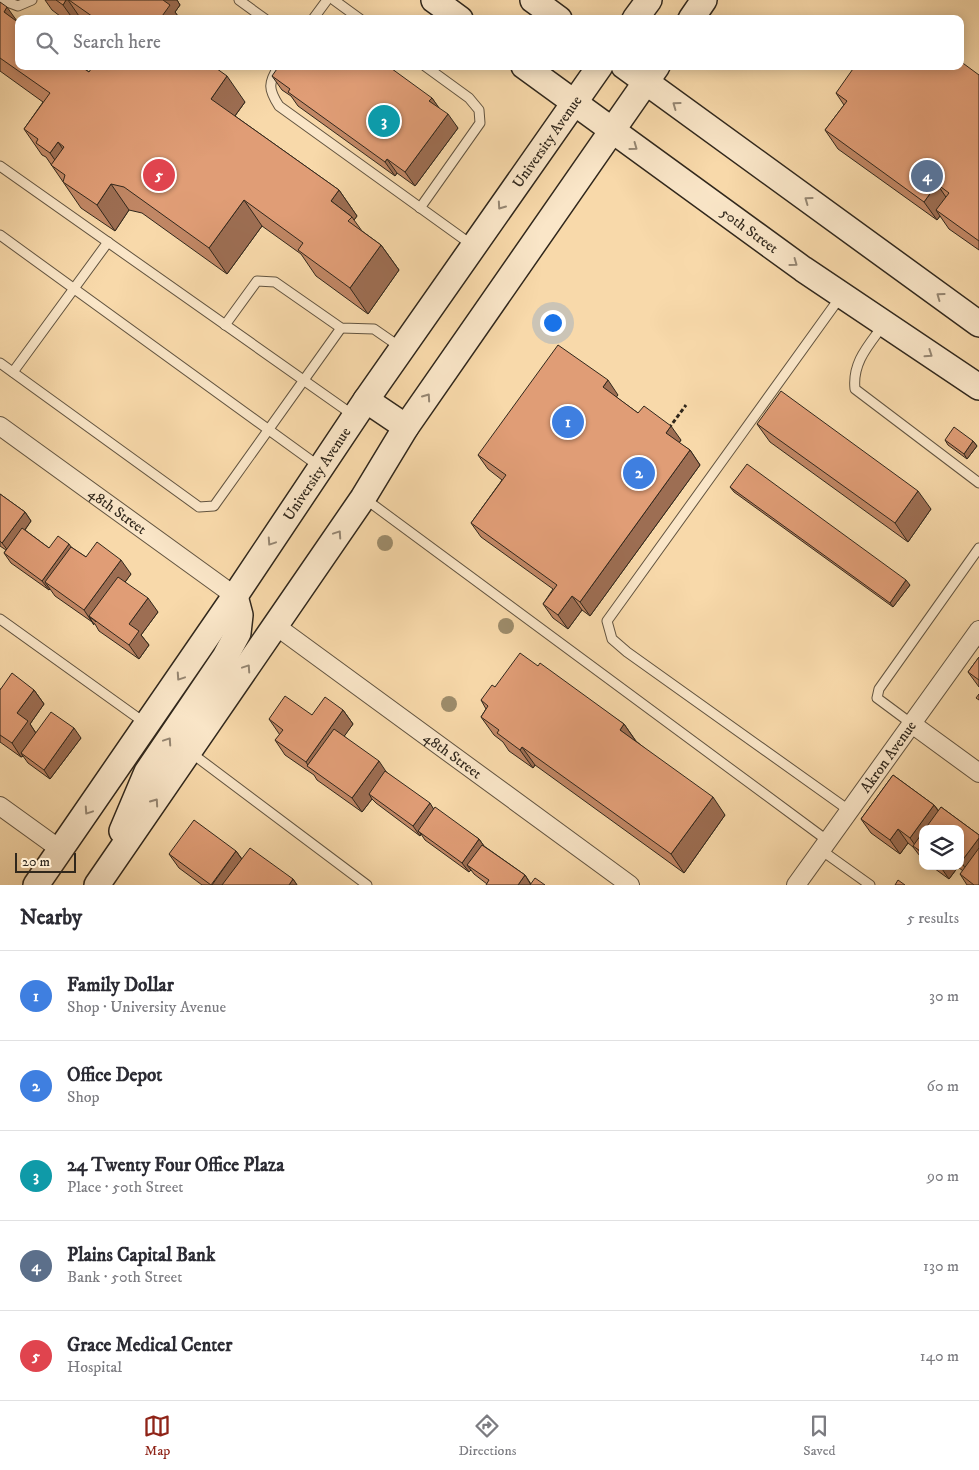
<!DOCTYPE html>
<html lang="en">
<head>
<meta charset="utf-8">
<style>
	:root { --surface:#fff; --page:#f7f7f7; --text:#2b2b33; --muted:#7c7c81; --line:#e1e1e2; --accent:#8f2418 }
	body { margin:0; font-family:"IM FELL DW Pica",serif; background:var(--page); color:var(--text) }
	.controls { position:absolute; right:15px; bottom:15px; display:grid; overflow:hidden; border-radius:10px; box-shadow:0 2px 12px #0003 }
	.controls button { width:45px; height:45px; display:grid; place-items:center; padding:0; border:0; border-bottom:1px solid var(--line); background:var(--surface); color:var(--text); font:25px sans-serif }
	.scale { position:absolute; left:15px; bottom:12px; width:61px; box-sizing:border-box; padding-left:5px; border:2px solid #30271c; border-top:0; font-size:14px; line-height:18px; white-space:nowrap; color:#30271c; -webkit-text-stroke:4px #fae6c8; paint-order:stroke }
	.you { position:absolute; left:552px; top:322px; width:18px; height:18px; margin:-12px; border:4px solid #fff; border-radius:50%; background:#1a73e8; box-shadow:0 0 0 8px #1a73e833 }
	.badge { display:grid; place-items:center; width:32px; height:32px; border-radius:50%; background:var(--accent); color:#fff; font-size:16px; font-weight:700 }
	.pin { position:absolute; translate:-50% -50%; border:2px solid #fff; box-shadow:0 1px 5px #0006 }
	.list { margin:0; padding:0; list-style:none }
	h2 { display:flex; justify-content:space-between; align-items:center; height:65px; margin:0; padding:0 20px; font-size:21px }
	h2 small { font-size:16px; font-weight:400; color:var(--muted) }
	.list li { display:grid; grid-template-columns:32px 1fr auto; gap:15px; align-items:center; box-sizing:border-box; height:90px; padding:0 20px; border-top:1px solid var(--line) }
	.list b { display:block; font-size:19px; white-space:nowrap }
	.list p { margin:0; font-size:16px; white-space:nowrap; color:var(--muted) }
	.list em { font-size:16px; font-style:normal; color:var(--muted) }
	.icon { flex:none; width:28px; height:28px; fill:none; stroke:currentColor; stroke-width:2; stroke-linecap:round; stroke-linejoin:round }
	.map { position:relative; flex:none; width:979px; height:885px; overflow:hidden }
	.search { position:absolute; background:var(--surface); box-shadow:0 2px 12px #0003; left:15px; right:15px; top:15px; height:55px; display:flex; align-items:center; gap:12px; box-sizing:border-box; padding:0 18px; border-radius:10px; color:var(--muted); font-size:19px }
	.sheet { height:515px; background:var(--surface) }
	nav { display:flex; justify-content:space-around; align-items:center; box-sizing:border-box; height:70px; border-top:1px solid var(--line); background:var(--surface); font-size:14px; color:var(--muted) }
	nav a { display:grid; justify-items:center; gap:2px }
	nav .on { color:var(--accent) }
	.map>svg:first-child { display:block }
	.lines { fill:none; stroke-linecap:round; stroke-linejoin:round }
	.service-casing { stroke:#625440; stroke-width:11 }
	.minor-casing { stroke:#625440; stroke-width:20 }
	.secondary-casing { stroke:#30271c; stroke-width:28 }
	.path { stroke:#30271c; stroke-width:3; stroke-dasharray:4 2.5; stroke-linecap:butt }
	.service { stroke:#fae6c8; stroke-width:9 }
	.minor { stroke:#fae6c8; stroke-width:18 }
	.secondary { stroke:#fae6c8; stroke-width:25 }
	.tree { fill:#9d8c6b }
	.wall { fill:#c18765; stroke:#30271c }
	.shaded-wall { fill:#9d6e53; stroke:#30271c }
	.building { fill:#e09d76; stroke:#30271c }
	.oneway { stroke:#958672 }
	.labels { text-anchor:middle; stroke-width:5; stroke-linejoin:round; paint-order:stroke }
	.street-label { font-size:15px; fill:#30271c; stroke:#fae6c8 }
</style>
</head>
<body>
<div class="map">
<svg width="979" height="885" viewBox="0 0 979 885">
	<rect width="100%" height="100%" fill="#f8d9aa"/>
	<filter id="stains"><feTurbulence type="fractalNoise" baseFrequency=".004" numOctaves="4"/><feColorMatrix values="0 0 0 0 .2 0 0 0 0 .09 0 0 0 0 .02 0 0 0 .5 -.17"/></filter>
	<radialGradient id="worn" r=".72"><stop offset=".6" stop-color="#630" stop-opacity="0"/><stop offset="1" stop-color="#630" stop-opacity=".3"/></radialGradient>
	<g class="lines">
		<defs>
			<g id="service">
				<polyline points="2,0 18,6 32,0"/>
				<polyline points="239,0 265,19"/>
				<polyline points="334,0 360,19"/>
				<polyline points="313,19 327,0"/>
				<path d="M279 66C268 83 268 89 279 106L472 245"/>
				<polyline points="0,166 353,415"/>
				<polyline points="420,208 480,123 479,110 469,98 425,66"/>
				<polyline points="0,235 320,467"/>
				<polyline points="841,296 607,621 612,639 627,652 850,811"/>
				<path d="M884 324C869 345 852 362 855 389L979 483"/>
				<polyline points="225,325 257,281 275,282 341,328 374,329 400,347"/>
				<polyline points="0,363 199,507 214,506 341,328"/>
				<polyline points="13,372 108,242"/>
				<polyline points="364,498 828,841"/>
				<polyline points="0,619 145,723"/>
				<polyline points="912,724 877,698 879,689 979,548"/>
				<polyline points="190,752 367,885"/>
				<polyline points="821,850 870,885"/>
			</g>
			<g id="minor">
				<path id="s1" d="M0 426 235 596"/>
				<path id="s2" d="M276 626 630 885"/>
				<polyline points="912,724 979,773"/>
				<polyline points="0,806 61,850"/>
				<path id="s3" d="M796 885 979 630"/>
			</g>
			<g id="secondary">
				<polyline points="434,0 460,19"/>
				<polyline points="533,0 559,19"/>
				<polyline points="635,19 649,0"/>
				<polyline points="691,19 704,0"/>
				<path id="s4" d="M524 66 803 269 979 387"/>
				<polyline points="624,66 979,324"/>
				<polyline points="366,400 406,427"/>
				<polyline points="122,831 147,772 225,657 238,633 240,615 235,596"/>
				<path id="s5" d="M36 885 235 596 366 400 600 66"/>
				<polyline points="97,885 363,498 406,427 657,66"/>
			</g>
		</defs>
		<use href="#service" class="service-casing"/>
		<use href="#minor" class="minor-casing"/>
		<use href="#secondary" class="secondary-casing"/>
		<polyline class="path" points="669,428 686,405"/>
		<use href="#service" class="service"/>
		<use href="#minor" class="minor"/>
		<use href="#secondary" class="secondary"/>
	</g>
	<g class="tree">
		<circle cx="385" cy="543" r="8"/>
		<circle cx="506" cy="626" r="8"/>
		<circle cx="449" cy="704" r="8"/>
	</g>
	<g class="wall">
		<polygon points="45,0 177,0 180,5 175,12 180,19 64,19 52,10"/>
		<polygon points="0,2 17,21 89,72 245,102 235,116 339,190 357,216 354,220 362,231 381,245 399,270 368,314 316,276 301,254 262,226 227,274 142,213 129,210 115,231 81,208 46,157 42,155 24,129 43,102 0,71"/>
		<polygon points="979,75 979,250 949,229 940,216 937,220 838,149 825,130 844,105 836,93"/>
		<polygon points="272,76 432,98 438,107 458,128 415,186 397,173 395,176 298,106 291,96 282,90"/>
		<polygon points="618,395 616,397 638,413 681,440 679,443 690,450 700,465 590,616 582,610 568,629 553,618 543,604 553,589 481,537 471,523 502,480 488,469 478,455"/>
		<polygon points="757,424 931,509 908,542 770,442"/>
		<polygon points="945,440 973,441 977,446 967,459 948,445"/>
		<polygon points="730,487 910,585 893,607 734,492"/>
		<polygon points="0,494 25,512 31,521 25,530 49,548 71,547 86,557 131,574 125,582 158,612 141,635 149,645 139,659 99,631 95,624 55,596 50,589 49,590 11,563 4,553 6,550 0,546"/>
		<polygon points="979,657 979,687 968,672"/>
		<polygon points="538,666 624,724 636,741 725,815 684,873 535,765 533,768 509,751 503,742 494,735 481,717 486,709 481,700 495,687"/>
		<polygon points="0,689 34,690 44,704 30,724 36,733 81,738 50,779 28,763 23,756 21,757 0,742"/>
		<polygon points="343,710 353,724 344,736 386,772 434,809 479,839 484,846 525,875 531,884 545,885 487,884 474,874 471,870 469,872 425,840 421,834 420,836 376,803 372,799 362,812 317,780 314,775 285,755 275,740 280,735 269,719 312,715"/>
		<polygon points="893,775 934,805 939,811 941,807 979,835 979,885 967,885 960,874 963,871 958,867 949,879 931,866 960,866 960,829 923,829 923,860 913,847 908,843 900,854 871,833 861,819"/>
		<polygon points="236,851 242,859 293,879 297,885 202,885 179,868 169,854"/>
	</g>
	<g class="shaded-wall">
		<polygon points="66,0 68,0 81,19 73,19 63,5"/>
		<polygon points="158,0 177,0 180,5 175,12 180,19 160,19"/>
		<polygon points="7,7 19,24 4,12"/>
		<polygon points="227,76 245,102 229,124 211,99"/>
		<polygon points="432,98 442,112 429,101"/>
		<polygon points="448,114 458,128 415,186 405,172"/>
		<polygon points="58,142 76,168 68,179 50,153"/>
		<polygon points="387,159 397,173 395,176 385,162"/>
		<polygon points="111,184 129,210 115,231 97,205"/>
		<polygon points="937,184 950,203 936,210 940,216 937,220 924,202"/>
		<polygon points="339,190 357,216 354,220 352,217 331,201"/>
		<polygon points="244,200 262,226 227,274 209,248"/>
		<polygon points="381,245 399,270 368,314 350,288"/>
		<polygon points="608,380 618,395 613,401 603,387"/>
		<polygon points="671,426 681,440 676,447 666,433"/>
		<polygon points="973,441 977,446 967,459 964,454"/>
		<polygon points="690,450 700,465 590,616 580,602"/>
		<polygon points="918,491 931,509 908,542 895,523"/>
		<polygon points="25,512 31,521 9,552 2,543"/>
		<polygon points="69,544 76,554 45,582 50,589 49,590 42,581"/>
		<polygon points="121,560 131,574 96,622 89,616 94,625 84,610"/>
		<polygon points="906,580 910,585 893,607 890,603"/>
		<polygon points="572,596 582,610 568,629 558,615"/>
		<polygon points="148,598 158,612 141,635 149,645 139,659 129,645 129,624"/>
		<polygon points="34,690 44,704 30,724 37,735 21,753 23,756 21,757 12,743 17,713"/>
		<polygon points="343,710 353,724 318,773 309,767 306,762"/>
		<polygon points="624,724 637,743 620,730"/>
		<polygon points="74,728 81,738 50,779 44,770"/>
		<polygon points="522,747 535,765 533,768 520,750"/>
		<polygon points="379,761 389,776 369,794 372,799 362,812 352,798"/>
		<polygon points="713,797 725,815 684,873 671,854"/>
		<polygon points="430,803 436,813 418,831 421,834 420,836 413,826"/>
		<polygon points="934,805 944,819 937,829 923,829 923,849 920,852 910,838"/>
		<polygon points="898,829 908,843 900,854 890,840"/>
		<polygon points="979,838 979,866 971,876 961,862"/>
		<polygon points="479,839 486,849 467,865 471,870 469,872 462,863"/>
		<polygon points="236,851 246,865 231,885 212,885"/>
		<polygon points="940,866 958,866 958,867 949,879"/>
		<polygon points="525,875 531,885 518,885"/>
		<polygon points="293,879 297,885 289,885"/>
	</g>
	<g class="building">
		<polygon points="56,0 66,0 63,5"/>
		<polygon points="69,0 163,0 170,5 160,19 96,19"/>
		<polygon points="0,2 7,7 4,12 19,23 19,66 80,66 89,72 93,66 213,66 227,76 211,99 339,190 331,201 352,217 348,221 381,245 350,288 298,250 303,243 244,200 209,248 124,187 111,184 97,205 63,182 65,175 51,165 64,147 58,142 50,153 36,143 38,139 24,129 50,93 0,58"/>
		<polygon points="960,61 979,75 979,241 936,210 949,193 937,184 924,202 825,130 847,101 836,93 855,66 960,66"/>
		<polygon points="279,66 388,66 432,98 429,101 448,114 405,172 387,159 385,162 288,92 290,89 272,76"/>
		<polygon points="558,345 608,380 603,387 638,413 644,406 671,426 666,433 690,450 580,602 572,596 558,615 543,604 557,585 471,523 506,475 478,455"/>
		<polygon points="781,391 918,491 895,523 757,424"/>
		<polygon points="954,427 973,441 964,454 945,440"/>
		<polygon points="747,464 906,580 890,603 730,487"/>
		<polygon points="0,494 25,512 2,543 0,541"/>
		<polygon points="22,528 49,548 58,536 69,544 42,581 4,553"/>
		<polygon points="97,542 121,560 84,610 45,582 71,547 86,557"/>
		<polygon points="118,577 148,598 129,624 139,631 129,645 89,616"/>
		<polygon points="520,653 538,666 540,663 624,724 620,730 713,797 671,854 522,747 520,750 497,733 499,730 481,717 488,706 481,700 492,685 495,687"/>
		<polygon points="979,657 979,680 968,672"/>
		<polygon points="12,673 34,690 17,713 28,721 12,743 0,735 0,690"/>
		<polygon points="979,694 979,700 976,698"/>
		<polygon points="285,696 312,715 325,697 343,710 306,762 275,740 283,730 269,719"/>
		<polygon points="51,712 74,728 44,770 21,753"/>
		<polygon points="334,729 379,761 352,798 307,766"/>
		<polygon points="385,771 430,803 413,826 369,794"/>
		<polygon points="893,775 934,805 910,838 898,829 890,840 861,819"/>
		<polygon points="435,807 479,839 462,863 418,831"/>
		<polygon points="941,807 979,835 979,838 961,862 960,862 960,829 925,829"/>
		<polygon points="194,820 236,851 211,885 169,854"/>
		<polygon points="923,832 923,853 913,846"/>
		<polygon points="482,845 525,875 518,885 486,885 489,880 467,865"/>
		<polygon points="250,848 293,879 289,885 222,885"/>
		<polygon points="979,848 979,885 974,885 960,874"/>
		<polygon points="535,878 545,885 530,885"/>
		<polygon points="898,880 905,885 895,885"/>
	</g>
	<defs><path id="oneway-chevron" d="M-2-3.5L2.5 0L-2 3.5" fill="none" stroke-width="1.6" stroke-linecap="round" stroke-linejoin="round" transform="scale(1.25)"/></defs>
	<g class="oneway">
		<use href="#oneway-chevron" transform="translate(676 105) rotate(-144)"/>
		<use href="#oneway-chevron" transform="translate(634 147) rotate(36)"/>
		<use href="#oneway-chevron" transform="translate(808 200) rotate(-144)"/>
		<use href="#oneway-chevron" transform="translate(501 206) rotate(125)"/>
		<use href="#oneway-chevron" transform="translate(794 263) rotate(36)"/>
		<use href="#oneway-chevron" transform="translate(940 296) rotate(-144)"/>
		<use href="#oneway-chevron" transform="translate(929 354) rotate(34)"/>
		<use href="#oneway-chevron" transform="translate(427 397) rotate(-55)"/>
		<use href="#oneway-chevron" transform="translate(338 534) rotate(-56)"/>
		<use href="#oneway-chevron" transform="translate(271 542) rotate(124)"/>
		<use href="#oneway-chevron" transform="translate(247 668) rotate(-56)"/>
		<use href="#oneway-chevron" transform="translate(180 677) rotate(124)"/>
		<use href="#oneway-chevron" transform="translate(168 741) rotate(-56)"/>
		<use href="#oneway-chevron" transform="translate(155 802) rotate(-55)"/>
		<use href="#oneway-chevron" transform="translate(88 811) rotate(124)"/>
	</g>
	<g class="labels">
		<g class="street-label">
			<text dy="5" stroke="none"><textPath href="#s5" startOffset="902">University Avenue</textPath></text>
			<text dy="5" stroke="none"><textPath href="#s4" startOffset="279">50th Street</textPath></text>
			<text dy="5" stroke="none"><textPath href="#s5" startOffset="498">University Avenue</textPath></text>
			<text dy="5" stroke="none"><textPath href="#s1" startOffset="145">48th Street</textPath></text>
			<text dy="5" stroke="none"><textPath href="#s2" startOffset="219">48th Street</textPath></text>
			<text dy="5" stroke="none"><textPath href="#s3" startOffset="158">Akron Avenue</textPath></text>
		</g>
	</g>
	<rect width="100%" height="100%" filter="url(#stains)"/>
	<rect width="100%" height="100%" fill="url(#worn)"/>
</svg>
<div class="controls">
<button><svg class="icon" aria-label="layers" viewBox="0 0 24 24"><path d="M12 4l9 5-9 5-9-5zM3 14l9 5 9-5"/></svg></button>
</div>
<div class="scale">20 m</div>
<div class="you"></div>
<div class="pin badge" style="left:568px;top:422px;background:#3f7fe0">1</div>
<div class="pin badge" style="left:639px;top:473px;background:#3f7fe0">2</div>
<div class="pin badge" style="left:384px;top:121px;background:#0f9aa8">3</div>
<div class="pin badge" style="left:927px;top:176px;background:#5c6f8a">4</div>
<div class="pin badge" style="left:159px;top:175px;background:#e0444e">5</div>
<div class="search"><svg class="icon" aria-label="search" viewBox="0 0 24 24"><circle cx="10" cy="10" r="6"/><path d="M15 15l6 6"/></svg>Search here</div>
</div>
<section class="sheet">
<h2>Nearby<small>5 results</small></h2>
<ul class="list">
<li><span class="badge" style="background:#3f7fe0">1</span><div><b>Family Dollar</b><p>Shop · University Avenue</p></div><em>30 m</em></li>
<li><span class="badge" style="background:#3f7fe0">2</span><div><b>Office Depot</b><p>Shop</p></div><em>60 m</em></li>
<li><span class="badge" style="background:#0f9aa8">3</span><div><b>24 Twenty Four Office Plaza</b><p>Place · 50th Street</p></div><em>90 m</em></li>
<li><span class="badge" style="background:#5c6f8a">4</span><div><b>Plains Capital Bank</b><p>Bank · 50th Street</p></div><em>130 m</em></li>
<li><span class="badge" style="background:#e0444e">5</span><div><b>Grace Medical Center</b><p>Hospital</p></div><em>140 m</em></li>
</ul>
</section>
<nav>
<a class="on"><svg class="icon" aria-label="map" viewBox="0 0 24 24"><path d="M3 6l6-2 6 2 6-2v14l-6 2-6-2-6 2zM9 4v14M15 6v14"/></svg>Map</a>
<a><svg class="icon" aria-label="directions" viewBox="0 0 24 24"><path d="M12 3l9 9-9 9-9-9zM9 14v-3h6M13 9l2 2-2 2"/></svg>Directions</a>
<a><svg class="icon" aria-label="saved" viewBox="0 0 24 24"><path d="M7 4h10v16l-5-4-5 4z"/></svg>Saved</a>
</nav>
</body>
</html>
